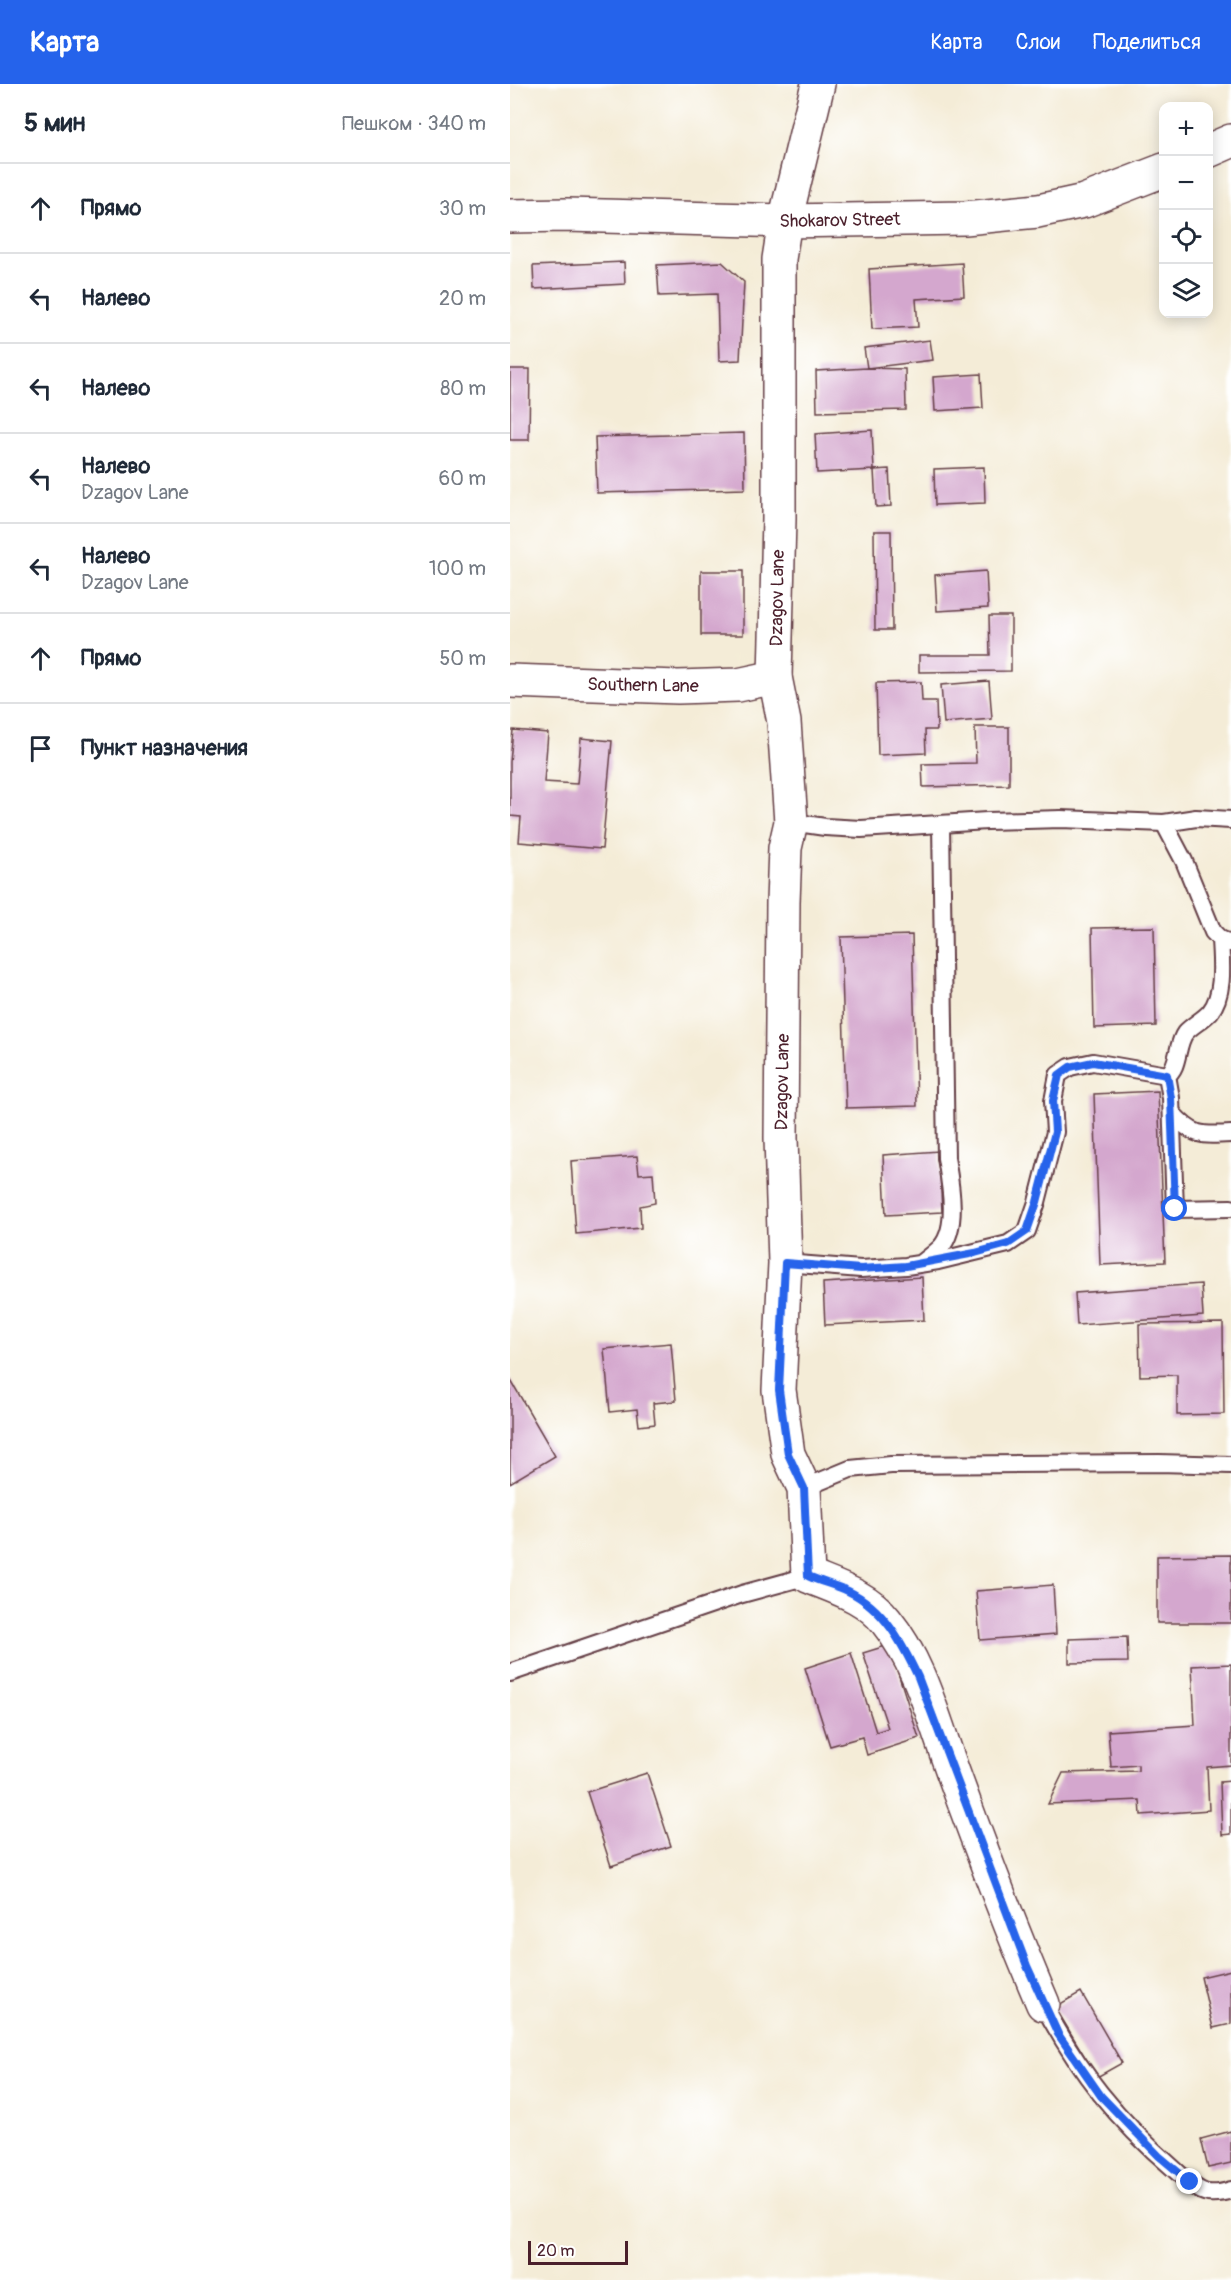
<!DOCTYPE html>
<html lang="ru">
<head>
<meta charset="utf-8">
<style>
	:root { --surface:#fff; --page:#f6f6f7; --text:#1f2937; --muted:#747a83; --line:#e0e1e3; --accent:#2563eb }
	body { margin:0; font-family:Pangolin,sans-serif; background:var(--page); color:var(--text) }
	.controls { position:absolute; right:18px; top:18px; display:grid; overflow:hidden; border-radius:12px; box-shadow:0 3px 15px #0003 }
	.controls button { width:54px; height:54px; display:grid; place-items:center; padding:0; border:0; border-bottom:2px solid var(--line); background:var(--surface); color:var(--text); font:30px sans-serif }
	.scale { position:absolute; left:18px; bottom:15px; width:100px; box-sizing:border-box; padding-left:6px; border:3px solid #4a1f2b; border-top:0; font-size:16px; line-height:21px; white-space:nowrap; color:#4a1f2b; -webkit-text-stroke:4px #fff; paint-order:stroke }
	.stop { position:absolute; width:18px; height:18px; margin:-14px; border:4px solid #2563eb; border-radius:50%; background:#fff }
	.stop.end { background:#2563eb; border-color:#fff; box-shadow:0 2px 6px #0008 }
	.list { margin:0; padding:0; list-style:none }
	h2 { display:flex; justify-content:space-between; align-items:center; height:78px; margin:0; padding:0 24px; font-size:26px }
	h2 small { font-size:20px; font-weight:400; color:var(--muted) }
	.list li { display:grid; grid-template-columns:39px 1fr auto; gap:18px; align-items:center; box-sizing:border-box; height:90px; padding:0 24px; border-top:2px solid var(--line) }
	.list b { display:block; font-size:22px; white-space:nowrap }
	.list p { margin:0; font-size:20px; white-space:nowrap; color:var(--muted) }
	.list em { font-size:20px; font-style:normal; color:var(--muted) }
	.icon { flex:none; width:33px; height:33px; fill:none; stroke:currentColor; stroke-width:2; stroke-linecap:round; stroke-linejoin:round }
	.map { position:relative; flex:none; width:721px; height:2196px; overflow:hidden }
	header { display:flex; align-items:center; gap:36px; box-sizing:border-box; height:84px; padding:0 30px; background:var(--accent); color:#fff }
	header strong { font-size:28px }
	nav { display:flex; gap:33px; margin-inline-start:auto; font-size:21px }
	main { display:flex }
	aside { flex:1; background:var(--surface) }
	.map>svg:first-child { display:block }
	.building { fill:#d4a7ce }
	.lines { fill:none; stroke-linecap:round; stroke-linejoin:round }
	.lane-casing { stroke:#643e45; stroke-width:20 }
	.street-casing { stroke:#643e45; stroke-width:36 }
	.lane { stroke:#fff; stroke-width:16 }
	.street { stroke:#fff; stroke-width:33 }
	.route { stroke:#2563eb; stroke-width:8 }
	.labels { text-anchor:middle; stroke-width:5; stroke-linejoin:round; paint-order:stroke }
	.street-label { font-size:18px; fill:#4a1f2b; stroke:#fff }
</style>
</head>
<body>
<header>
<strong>Карта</strong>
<nav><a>Карта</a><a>Слои</a><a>Поделиться</a></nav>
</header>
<main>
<aside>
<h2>5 мин<small>Пешком · 340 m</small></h2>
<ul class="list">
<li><svg class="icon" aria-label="ahead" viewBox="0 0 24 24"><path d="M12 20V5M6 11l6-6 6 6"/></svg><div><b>Прямо</b></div><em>30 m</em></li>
<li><svg class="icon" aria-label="left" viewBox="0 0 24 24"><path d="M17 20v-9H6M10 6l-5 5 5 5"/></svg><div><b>Налево</b></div><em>20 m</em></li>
<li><svg class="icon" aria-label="left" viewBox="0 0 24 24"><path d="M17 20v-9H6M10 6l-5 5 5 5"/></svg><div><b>Налево</b></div><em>80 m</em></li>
<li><svg class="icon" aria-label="left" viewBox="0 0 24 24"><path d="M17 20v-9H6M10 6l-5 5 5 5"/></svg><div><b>Налево</b><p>Dzagov Lane</p></div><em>60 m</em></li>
<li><svg class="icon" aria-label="left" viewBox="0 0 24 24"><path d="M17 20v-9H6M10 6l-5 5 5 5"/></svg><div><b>Налево</b><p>Dzagov Lane</p></div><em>100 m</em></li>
<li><svg class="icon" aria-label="ahead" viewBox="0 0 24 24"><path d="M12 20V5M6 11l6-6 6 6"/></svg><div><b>Прямо</b></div><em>50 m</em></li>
<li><svg class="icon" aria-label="arrive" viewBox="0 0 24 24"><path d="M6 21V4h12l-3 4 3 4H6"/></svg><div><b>Пункт назначения</b></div></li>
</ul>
</aside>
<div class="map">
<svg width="721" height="2196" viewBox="0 0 721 2196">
	<rect width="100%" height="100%" fill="#fff"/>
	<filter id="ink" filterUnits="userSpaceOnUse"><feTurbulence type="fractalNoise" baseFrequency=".0167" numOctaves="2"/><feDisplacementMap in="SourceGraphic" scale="12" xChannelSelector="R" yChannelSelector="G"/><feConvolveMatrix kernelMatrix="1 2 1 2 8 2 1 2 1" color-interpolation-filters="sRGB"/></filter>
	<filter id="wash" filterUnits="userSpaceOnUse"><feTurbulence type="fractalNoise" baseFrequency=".008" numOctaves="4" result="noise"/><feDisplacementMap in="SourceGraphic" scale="24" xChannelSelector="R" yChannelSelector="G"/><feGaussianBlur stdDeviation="1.35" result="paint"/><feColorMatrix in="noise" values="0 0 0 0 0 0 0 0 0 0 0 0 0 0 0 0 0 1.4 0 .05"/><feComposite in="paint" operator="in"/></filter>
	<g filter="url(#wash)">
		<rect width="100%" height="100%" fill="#f4ecd7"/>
		<g id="blocks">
			<g class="building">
				<polygon points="114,178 115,200 24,205 23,182"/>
				<polygon points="212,178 234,198 230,276 209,277 207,210 149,212 147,181"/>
				<polygon points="452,179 454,212 406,215 408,243 362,245 359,185"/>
				<polygon points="420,256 423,276 357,284 354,264"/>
				<polygon points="357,284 395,285 396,326 307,328 306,287"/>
				<polygon points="0,285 20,285 19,356 0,356"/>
				<polygon points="471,290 473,324 425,327 423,293"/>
				<polygon points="362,346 364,386 307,389 305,350"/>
				<polygon points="234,349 235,405 87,409 85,353"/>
				<polygon points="474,383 475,419 425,421 424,385"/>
				<polygon points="379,385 381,422 366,423 364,386"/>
				<polygon points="364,447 381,447 382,546 365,546"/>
				<rect x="191" y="487" width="42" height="64"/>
				<polygon points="476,487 478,524 427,527 425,491"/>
				<polygon points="479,532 501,532 501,587 409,588 409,571 480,571"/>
				<polygon points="479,597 482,635 434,639 431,601"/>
				<polygon points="411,598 412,617 426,617 427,646 415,646 416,669 368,671 366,599"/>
				<polygon points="465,643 499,643 499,701 413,703 412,680 466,679"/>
				<polygon points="3,646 38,649 34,698 67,700 71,654 102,657 92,765 9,758 11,733 0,732 0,678"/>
				<polygon points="644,843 646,942 584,944 582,844"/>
				<polygon points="402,851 407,1022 336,1024 331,853"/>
				<polygon points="648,1007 655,1178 590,1181 584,1010"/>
				<polygon points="429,1067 432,1128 376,1131 373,1071"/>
				<polygon points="127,1072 129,1090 143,1089 145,1119 130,1122 131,1144 66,1150 61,1077"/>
				<polygon points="412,1193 414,1236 315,1241 313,1199"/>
				<polygon points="691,1200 693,1232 567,1241 565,1209"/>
				<polygon points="713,1239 714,1330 667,1331 667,1291 630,1292 629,1240"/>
				<polygon points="161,1259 166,1317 143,1319 145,1340 129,1342 127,1325 100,1328 94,1265"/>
				<polygon points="0,1295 45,1372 0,1399"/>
				<polygon points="721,1471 721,1539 647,1539 647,1472"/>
				<polygon points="543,1501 546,1550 470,1556 466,1507"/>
				<polygon points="617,1553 618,1578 559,1579 559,1555"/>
				<polygon points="379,1561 409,1654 357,1671 352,1653 320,1662 295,1584 341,1569 366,1648 378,1644 353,1569"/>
				<polygon points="721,1580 721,1681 697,1683 699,1726 631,1731 630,1716 538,1720 553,1689 628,1687 628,1681 601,1683 598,1647 685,1641 682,1582"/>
				<polygon points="137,1689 161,1762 101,1782 77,1708"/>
				<polygon points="721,1697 721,1750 712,1751 710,1698"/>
				<polygon points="721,1886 721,1940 703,1944 691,1893"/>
				<polygon points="571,1908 612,1979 587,1993 545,1923"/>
				<polygon points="721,2047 721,2079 698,2084 691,2055"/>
			</g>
		</g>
	</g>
	<g filter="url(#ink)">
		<use href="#blocks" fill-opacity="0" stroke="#643e45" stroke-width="1.5"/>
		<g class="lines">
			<defs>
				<g id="lane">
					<polyline points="281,738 315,743 351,745 477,737 551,735 654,739 686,734 721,736"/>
					<polyline points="654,739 674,777 703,848 710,855 720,859"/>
					<polyline points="657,991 661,1014 665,1125 721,1124"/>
					<path d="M662 1029C683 1052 690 1052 721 1050"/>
					<path d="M275 1179 351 1185 396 1182 428 1177 498 1160 517 1147 527 1118 545 1048 543 1017 548 991 560 983 583 978 657 991C669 984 666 961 675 949 682 941 693 936 700 928 715 910 711 877 710 855"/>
					<path d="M412 1179C418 1174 425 1169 431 1163 449 1143 440 1098 436 1074L431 740"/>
					<polyline points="294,1404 340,1385 381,1381 649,1379 721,1381"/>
					<polyline points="0,1589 232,1510 298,1492"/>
					<path d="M533 1920C568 1987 607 2036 664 2085 673 2093 686 2107 698 2109 705 2110 715 2108 721 2106"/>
				</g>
				<g id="street">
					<path d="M308 0 275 137 269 175V435L265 593 274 638 281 738 275 764 273 818 271 1054 275 1179 269 1306 278 1370 294 1404 298 1492C327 1504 356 1512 376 1537 411 1580 425 1640 444 1691 472 1768 501 1845 533 1920"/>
					<polyline points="698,67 721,57"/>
					<polyline points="0,132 57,131 275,137 455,134 528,127 574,117 654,86"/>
					<polyline points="0,597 168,603 228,601 265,593"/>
				</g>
			</defs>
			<use href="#lane" class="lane-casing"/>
			<use href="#street" class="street-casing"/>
			<use href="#lane" class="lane"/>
			<use href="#street" class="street"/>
		</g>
	</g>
	<g class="lines" filter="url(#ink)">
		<path class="route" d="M665 1125 661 1014 657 991 583 978 560 983 549 991 543 1017 545 1048 527 1118 517 1147 498 1160 465 1169 396 1182 351 1185 275 1179 269 1306 278 1370 294 1404 298 1492C311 1498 325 1501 338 1507 374 1524 392 1559 408 1593L517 1882 548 1950 591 2012 649 2072 680 2098"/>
	</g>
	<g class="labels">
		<g class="street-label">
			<text transform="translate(330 136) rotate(-1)" y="6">Shokarov Street</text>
			<text transform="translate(267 514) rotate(-89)" y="6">Dzagov Lane</text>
			<text transform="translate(133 601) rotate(1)" y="6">Southern Lane</text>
			<text transform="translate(272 998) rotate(-89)" y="6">Dzagov Lane</text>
		</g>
	</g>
</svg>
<div class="controls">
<button>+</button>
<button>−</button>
<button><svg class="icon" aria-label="locate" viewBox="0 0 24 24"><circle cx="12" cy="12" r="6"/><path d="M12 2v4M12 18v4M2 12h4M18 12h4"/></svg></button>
<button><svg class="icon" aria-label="layers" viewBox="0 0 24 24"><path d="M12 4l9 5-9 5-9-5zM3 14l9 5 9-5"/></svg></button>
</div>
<div class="scale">20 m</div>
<div class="stop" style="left:665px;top:1125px"></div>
<div class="stop end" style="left:680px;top:2098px"></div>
</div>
</main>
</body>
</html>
